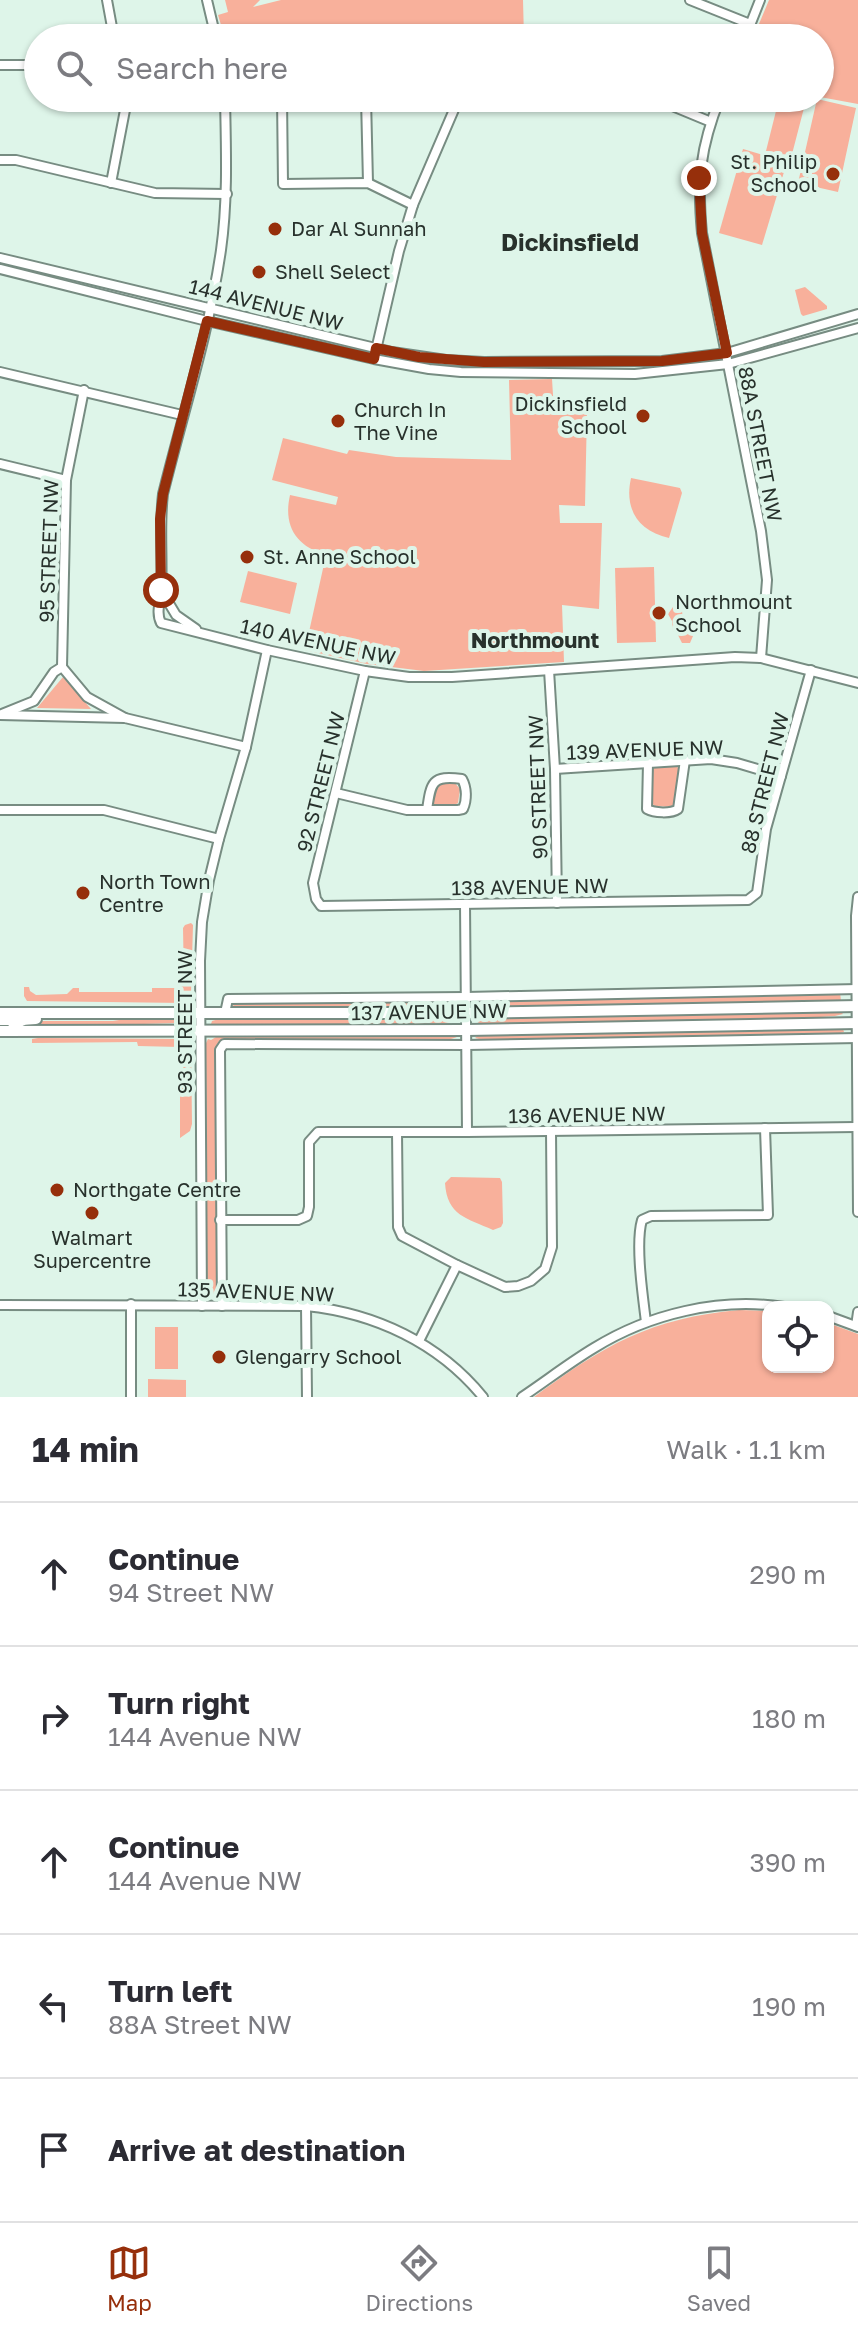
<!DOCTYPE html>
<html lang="en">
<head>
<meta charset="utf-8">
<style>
	:root { --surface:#fff; --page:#f7f7f7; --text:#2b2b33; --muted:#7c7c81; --line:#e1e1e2; --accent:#962f0b }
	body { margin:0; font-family:"Golos Text",sans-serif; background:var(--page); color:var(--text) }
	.controls { position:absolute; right:24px; bottom:24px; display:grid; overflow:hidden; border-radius:16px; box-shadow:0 2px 6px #0004 }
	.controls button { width:72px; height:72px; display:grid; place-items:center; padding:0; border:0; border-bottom:2px solid var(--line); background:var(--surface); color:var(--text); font:40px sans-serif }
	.stop { position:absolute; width:24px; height:24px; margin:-18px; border:6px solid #962f0b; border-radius:50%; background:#fff }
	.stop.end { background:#962f0b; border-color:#fff; box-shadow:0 2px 8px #0008 }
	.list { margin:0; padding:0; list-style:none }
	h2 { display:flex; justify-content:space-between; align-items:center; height:104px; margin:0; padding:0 32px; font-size:34px }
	h2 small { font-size:26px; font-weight:400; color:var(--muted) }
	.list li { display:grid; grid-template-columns:52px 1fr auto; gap:24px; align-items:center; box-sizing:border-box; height:144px; padding:0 32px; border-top:2px solid var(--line) }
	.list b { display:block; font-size:30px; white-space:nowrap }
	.list p { margin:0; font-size:26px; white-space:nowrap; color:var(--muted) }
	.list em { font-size:26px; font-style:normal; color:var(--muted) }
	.icon { flex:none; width:44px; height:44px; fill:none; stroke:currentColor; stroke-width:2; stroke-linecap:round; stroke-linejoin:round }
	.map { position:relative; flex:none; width:858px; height:1397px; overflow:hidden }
	.search { position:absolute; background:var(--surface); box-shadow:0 2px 6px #0004; left:24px; right:24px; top:24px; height:88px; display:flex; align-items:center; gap:20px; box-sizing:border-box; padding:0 28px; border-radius:44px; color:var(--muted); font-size:30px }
	.sheet { height:824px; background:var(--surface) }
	nav { display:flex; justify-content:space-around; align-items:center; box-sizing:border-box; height:112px; border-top:2px solid var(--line); background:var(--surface); font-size:22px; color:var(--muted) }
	nav a { display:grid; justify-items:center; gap:4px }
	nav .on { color:var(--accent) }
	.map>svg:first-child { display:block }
	.green { fill:#f8b09b }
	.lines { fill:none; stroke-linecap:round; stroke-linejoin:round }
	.minor-casing { stroke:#778c82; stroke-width:12 }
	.major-casing { stroke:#778c82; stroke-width:14 }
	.minor { stroke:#fff; stroke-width:8 }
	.major { stroke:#fff; stroke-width:10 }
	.route { stroke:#962f0b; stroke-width:10 }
	.poi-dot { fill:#962f0b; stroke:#def5e9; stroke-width:3 }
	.labels { text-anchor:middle; stroke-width:8; stroke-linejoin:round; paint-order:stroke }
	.poi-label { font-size:20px; fill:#28312c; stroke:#def5e9; text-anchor:start }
	.street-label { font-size:20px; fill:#28312c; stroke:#def5e9 }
	.neighbourhood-label { font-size:22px; font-weight:bold; fill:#28312c; stroke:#def5e9 }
	.quarter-label { font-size:24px; font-weight:bold; fill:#28312c; stroke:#def5e9 }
</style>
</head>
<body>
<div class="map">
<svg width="858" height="1397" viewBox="0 0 858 1397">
	<rect width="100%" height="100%" fill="#def5e9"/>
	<g class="green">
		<polygon points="225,0 260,0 253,7 281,0 523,0 524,38 225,38 218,15 228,12"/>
		<polygon points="769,0 858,0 858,104 820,97 820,38 753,38"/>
		<polygon points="740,98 812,98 785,102 804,108 791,158 766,151 778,103 760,106"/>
		<polygon points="817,99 856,108 838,192 798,183"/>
		<polygon points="743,149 787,162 762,245 719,233"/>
		<polygon points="805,287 827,306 827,309 803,316 801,314 795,290"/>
		<path d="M552 379 554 411H587L585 506 559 505 560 523H602L599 609 562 605 564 662 424 671 367 664 305 650 326 555C296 546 283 526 290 495L336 505 338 497 272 480 283 438 347 454 349 450 396 457 511 460 509 380Z"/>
		<path d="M631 478 680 488 682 493 669 538C638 531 624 509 631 478Z"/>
		<polygon points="654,567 656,642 617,643 615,568"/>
		<polygon points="248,571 297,583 290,614 240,602"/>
		<polygon points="673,607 679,607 682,611 683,620 693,636 690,643 682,643 678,635 673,631 672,621 668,614"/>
		<polygon points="63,677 91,709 37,708"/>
		<polygon points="675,764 679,769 674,804 670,807 655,806 650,802 652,771 657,765"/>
		<path d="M454 782 460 789 458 803C452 807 440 807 434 804 428 787 441 783 454 782Z"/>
		<polygon points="191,923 193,925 191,994 185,1003 27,1001 24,996 24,987 29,987 30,991 36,995 67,994 73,988 79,988 79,992 152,992 152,988 180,988 184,983 183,928 185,925"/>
		<polygon points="840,992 841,1001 837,1002 485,1008 475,1003 481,1001"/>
		<polygon points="447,1000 458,1003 450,1009 241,1008 231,1005 234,1001"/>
		<polygon points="840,1011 843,1014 835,1016 763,1021 480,1025 478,1022 486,1019 555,1016"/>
		<polygon points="296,1016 447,1017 455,1020 446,1023 374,1026 220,1026 211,1024 212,1021 219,1019"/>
		<polygon points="138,1017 188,1019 179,1023 109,1025 30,1024 30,1021 113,1021"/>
		<polygon points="838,1027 843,1029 844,1032 837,1034 487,1041 475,1038 479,1035"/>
		<polygon points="229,1034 449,1034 457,1037 445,1041 242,1041 227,1038 219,1041 215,1048 218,1294 213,1297 207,1293 206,1043 208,1039 211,1040 216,1037 229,1036"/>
		<polygon points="38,1038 188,1039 191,1043 192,1124 190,1131 180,1138 180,1090 177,1087 183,1081 183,1050 180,1047 138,1046 137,1042 32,1043 32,1039"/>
		<path d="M451 1177 500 1178 502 1182 503 1223 501 1227 493 1230C467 1218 447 1216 445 1183Z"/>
		<path d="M739 1310 768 1311V1367H828V1323L858 1334V1397H534C604 1345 651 1318 739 1310Z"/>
		<rect x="155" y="1327" width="23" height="42"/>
		<polygon points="148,1379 186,1380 186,1397 148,1397"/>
	</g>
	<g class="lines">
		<defs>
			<g id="minor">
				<polyline points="107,0 114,38"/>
				<polyline points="207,0 216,38"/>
				<polyline points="690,0 750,24"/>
				<polyline points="745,38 760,0"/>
				<polyline points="0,65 38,65"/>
				<path d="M225 98C226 149 228 200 221 250 209 333 183 413 163 494 159 527 163 559 161 592 160 603 156 613 161 623L267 650 365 671 409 677H452L735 657 761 658 858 683"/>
				<polyline points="282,98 283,184 368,183 413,205"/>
				<polyline points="366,98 368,183"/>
				<polyline points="653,98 711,122"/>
				<path d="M720 98C700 148 697 180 702 233L761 531 767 580 761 658"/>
				<polyline points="0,160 16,160 155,193 227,194"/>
				<polyline points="111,183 125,110 124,98"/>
				<polyline points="0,258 392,352 446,360 484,362 662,361 727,353 858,314"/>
				<polyline points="0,269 207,321 374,359 429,369 461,372 635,374 728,364 858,328"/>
				<polyline points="376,350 399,251 413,205 459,98"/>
				<polyline points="0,372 182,415"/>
				<polyline points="84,390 66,480 62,667 87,697 125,718"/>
				<polyline points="0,464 66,480"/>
				<polyline points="161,590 176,615 196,629"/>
				<polyline points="549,670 555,769 557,903"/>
				<polyline points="365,671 313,883 316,899 321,906 748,900 757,893 766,829 811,670"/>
				<polyline points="2,714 34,701 54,672 62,667"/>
				<polyline points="0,715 125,718 246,747"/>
				<path d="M648 763 647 809C654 813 671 814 678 809L685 760"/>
				<polyline points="555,769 711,759 737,763 781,776"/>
				<path d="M336 793 407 810H458L463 809C467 800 467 788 462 779 432 775 431 782 427 810"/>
				<polyline points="0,810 104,810 219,839"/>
				<polyline points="858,897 856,916 858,1212"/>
				<polyline points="465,904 467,1132"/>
				<polyline points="225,1013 228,999 466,997 858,989"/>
				<polyline points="397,1132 398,1227 402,1236 457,1265 505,1287 518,1286 531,1281 545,1269 552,1247 551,1131"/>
				<polyline points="220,1220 298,1220 307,1216 309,1207 309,1142 318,1132 467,1132 856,1127"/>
				<path d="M0 1305 306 1306C375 1313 439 1343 483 1397"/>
				<polyline points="202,1306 200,961 202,922 209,880 219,839 246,747 267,650"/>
				<polyline points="222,1306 220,1050 224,1044 467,1045 858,1038"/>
				<polyline points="306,1306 307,1397"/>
				<polyline points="828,1316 858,1327"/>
				<path d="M646 1322C643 1297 635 1244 642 1220L651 1216 768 1215 765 1128"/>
				<polyline points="856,1326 858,1312"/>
				<polyline points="419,1341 457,1265"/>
				<polyline points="131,1397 131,1304"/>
				<path d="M522 1397C546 1381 569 1363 594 1348 649 1314 719 1297 784 1307"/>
			</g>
			<g id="major">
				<polyline points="0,1013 466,1013 858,1006"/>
				<polyline points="0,1020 10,1020 20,1013"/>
				<polyline points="0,1031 467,1030 858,1023"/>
				<path d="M11 1031C17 1020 25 1019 36 1019"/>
			</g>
		</defs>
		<use href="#minor" class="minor-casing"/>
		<use href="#major" class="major-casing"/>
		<use href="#minor" class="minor"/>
		<use href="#major" class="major"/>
	</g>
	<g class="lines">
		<polyline class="route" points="161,590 160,519 163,494 207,321 374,359 376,348 419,357 484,362 662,361 727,353 702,233 699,178"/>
	</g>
	<g class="poi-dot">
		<circle cx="833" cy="174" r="8"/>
		<circle cx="275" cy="229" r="8"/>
		<circle cx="259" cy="272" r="8"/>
		<circle cx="643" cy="416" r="8"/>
		<circle cx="338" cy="421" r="8"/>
		<circle cx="247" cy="557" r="8"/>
		<circle cx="659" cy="613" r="8"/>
		<circle cx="83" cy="893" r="8"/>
		<circle cx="57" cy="1190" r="8"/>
		<circle cx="92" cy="1213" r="8"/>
		<circle cx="219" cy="1357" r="8"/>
	</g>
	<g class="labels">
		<g class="poi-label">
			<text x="817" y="169" text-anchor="end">St. Philip<tspan x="817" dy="23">School</tspan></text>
			<text x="291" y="236">Dar Al Sunnah</text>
			<text x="275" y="279">Shell Select</text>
			<text x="627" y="411" text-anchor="end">Dickinsfield<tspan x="627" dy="23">School</tspan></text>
			<text x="354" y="417">Church In<tspan x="354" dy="23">The Vine</tspan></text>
			<text x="263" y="564">St. Anne School</text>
			<text x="675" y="609">Northmount<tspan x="675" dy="23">School</tspan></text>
			<text x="99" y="889">North Town<tspan x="99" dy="23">Centre</tspan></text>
			<text x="73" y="1197">Northgate Centre</text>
			<text x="92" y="1245" text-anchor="middle">Walmart<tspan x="92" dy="23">Supercentre</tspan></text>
			<text x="235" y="1364">Glengarry School</text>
		</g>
		<g class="street-label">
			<text transform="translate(266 305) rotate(14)" y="7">144 AVENUE NW</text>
			<text transform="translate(760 444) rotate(79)" y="7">88A STREET NW</text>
			<text transform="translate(49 551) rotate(-88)" y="7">95 STREET NW</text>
			<text transform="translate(318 642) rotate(12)" y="7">140 AVENUE NW</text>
			<text transform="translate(645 750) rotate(-2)" y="7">139 AVENUE NW</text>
			<text transform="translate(321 782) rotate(-76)" y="7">92 STREET NW</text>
			<text transform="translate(765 783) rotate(-76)" y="7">88 STREET NW</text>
			<text transform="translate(538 787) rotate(-92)" y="7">90 STREET NW</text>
			<text transform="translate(530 887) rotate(-1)" y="7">138 AVENUE NW</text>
			<text transform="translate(429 1012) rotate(-1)" y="7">137 AVENUE NW</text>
			<text transform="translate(185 1022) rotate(-90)" y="7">93 STREET NW</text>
			<text transform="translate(587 1115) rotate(-1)" y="7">136 AVENUE NW</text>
			<text transform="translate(256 1292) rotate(2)" y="7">135 AVENUE NW</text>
		</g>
		<g class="neighbourhood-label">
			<text x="535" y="648">Northmount</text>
		</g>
		<g class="quarter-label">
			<text x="570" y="251">Dickinsfield</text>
		</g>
	</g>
</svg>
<div class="controls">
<button><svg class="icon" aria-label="locate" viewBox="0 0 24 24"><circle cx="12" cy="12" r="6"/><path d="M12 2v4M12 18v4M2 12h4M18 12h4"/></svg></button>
</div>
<div class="stop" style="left:161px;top:590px"></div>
<div class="stop end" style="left:699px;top:178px"></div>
<div class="search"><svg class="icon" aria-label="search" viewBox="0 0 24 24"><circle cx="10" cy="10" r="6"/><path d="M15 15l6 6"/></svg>Search here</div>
</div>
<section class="sheet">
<h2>14 min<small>Walk · 1.1 km</small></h2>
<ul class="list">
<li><svg class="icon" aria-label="ahead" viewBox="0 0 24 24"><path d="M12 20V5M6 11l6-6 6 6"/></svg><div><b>Continue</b><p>94 Street NW</p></div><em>290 m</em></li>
<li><svg class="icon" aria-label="right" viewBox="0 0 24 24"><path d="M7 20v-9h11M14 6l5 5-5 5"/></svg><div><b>Turn right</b><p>144 Avenue NW</p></div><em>180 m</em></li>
<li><svg class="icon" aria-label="ahead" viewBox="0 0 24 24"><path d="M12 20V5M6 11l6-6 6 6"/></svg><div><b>Continue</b><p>144 Avenue NW</p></div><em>390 m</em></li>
<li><svg class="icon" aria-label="left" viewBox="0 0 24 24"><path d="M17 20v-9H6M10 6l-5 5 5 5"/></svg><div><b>Turn left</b><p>88A Street NW</p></div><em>190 m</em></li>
<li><svg class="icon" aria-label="arrive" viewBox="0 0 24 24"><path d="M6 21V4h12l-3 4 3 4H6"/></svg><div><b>Arrive at destination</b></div></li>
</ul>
</section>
<nav>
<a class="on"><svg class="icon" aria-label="map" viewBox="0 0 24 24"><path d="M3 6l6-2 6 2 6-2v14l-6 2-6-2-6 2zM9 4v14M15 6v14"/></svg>Map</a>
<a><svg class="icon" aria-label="directions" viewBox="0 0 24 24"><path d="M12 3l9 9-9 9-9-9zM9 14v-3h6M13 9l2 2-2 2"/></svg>Directions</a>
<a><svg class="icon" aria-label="saved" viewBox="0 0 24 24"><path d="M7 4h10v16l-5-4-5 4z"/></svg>Saved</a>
</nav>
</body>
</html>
